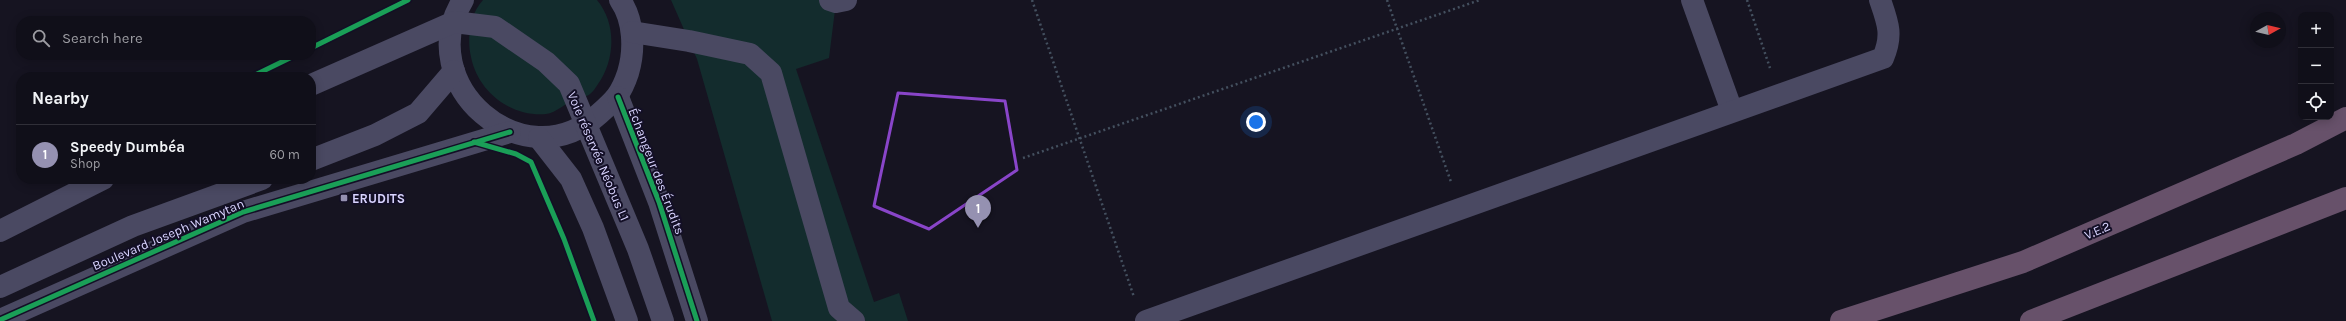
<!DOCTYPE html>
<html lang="en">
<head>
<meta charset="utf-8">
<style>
	:root { --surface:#100f19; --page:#191822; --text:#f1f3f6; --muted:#9c9ca2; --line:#302f38; --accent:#9591b1 }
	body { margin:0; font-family:Karla,sans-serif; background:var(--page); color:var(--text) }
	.controls { position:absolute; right:12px; top:12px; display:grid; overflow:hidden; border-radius:8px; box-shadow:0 2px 10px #0003 }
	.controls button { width:36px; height:36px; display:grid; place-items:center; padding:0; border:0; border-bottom:1px solid var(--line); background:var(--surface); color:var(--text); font:20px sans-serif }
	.compass { position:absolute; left:2250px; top:12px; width:36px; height:36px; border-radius:50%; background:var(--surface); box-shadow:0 2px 10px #0003; rotate:82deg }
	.you { position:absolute; left:1256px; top:122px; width:14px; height:14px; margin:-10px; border:3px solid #fff; border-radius:50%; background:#1a73e8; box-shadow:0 0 0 6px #1a73e833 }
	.badge { display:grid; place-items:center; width:26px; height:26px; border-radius:50%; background:var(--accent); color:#fff; font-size:13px; font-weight:700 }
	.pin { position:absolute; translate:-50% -33px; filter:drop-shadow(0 1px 2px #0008) }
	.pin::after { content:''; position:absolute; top:21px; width:14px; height:12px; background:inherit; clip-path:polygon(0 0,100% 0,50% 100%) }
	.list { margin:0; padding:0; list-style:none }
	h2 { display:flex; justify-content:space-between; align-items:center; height:52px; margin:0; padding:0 16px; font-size:17px }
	h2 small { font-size:13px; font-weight:400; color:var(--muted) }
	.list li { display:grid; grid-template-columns:26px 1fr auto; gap:12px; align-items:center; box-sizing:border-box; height:60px; padding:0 16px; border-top:1px solid var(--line) }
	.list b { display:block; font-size:15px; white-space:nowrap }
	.list p { margin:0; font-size:13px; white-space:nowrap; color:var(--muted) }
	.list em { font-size:13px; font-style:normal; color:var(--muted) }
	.icon { flex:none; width:22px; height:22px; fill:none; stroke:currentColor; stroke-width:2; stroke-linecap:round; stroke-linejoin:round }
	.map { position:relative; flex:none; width:2346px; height:321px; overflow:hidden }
	.search { position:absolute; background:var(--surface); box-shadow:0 2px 10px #0003; left:16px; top:16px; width:300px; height:44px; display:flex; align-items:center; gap:10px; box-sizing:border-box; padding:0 14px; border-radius:16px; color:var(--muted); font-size:15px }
	.panel { position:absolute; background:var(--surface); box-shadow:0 2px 10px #0003; left:16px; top:72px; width:300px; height:112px; border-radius:16px }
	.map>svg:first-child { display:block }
	.green { fill:#132c2d }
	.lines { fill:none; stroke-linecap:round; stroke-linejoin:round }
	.path { stroke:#44505f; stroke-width:2.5; stroke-dasharray:2 3; stroke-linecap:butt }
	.minor { stroke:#4a4962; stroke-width:22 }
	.highway { stroke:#67516a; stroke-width:22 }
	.cycleway-casing { stroke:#130f26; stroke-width:8 }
	.cycleway { stroke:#1a9f57; stroke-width:5 }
	.marked { fill:none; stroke:#8945c9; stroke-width:3; stroke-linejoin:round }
	.poi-dot { fill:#9591b1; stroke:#130f26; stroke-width:1.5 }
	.labels { text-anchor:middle; stroke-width:4; stroke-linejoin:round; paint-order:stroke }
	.street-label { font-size:13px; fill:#d9d4ff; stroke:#130f26 }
	.poi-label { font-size:13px; font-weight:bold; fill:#d9d4ff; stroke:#130f26; text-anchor:start }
</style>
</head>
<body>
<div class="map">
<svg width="2346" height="321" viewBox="0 0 2346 321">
	<rect width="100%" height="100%" fill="#161421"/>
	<g class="green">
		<path d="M483 0H597C617 24 615 60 598 84 596 87 593 92 590 94 587 97 580 97 576 99 567 102 556 113 546 114 511 117 478 92 471 57 467 39 469 15 483 0Z"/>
		<polygon points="671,0 830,0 836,2 829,58 796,69 874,302 899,293 908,321 772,321 697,59"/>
	</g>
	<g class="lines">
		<g class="path">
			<polyline points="1032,0 1134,297"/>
			<polyline points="1387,0 1451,182"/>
			<polyline points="1747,0 1770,68"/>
			<polyline points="1023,158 1480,0"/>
		</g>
		<g class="minor">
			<path d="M463 0C411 83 523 183 599 114 615 100 621 94 628 73 635 50 634 20 620 0"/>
			<polyline points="830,0 836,2 846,0"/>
			<polyline points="1692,0 1732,111"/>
			<polyline points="632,32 689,41 750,54 771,73 839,308 854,321"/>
			<polyline points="311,85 454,22 495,27 546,62 569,84 638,249 663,321"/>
			<polyline points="618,97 659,202 697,321"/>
			<polyline points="539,138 571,179 593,228 627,321"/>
			<polyline points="311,160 375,135 418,113 454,71"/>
			<polyline points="0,231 103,179"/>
			<polyline points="0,287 133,226 262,179"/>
			<polyline points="0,320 243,212 510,132"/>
			<path d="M1146 321 1883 58C1893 35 1888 23 1880 0"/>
		</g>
		<g class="highway">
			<polyline points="1841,321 2023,262 2296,144 2346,118"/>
			<polyline points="2031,321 2346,198"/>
		</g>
		<defs>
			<g id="cycleway">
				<polyline points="311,48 408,0"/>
				<polyline points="251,77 296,55"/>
				<polyline points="618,97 659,202 697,321"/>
				<polyline points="474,142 516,154 531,162 564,239 594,321"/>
				<polyline points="0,320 243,212 510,132"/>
			</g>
		</defs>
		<use href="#cycleway" class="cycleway-casing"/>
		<use href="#cycleway" class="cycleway"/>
	</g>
	<path class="marked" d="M898 93 1005 101 1017 170 929 229 874 206Z"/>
	<rect class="poi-dot" x="340" y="194" width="8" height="8" rx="2"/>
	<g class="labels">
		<g class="street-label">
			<text transform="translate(599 156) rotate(67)" y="5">Voie réservée Néobus L1</text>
			<text transform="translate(657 171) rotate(69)" y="5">Échangeur des Érudits</text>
			<text transform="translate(2097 230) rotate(-23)" y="5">V.E.2</text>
			<text transform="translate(168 234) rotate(-23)" y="5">Boulevard Joseph Wamytan</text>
		</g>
		<g class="poi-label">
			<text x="352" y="203">ERUDITS</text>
		</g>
	</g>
</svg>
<div class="controls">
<button>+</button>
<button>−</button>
<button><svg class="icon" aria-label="locate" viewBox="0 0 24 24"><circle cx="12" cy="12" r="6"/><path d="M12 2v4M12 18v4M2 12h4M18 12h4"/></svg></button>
</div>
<svg class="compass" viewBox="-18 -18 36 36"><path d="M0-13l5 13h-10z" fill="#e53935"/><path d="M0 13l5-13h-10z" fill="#9c9ca2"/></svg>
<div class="you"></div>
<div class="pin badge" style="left:978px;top:228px">1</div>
<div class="search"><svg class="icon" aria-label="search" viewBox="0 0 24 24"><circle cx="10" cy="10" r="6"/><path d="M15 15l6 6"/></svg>Search here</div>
<section class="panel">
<h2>Nearby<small></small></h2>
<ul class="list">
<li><span class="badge">1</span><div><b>Speedy Dumbéa</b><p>Shop</p></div><em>60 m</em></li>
</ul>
</section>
</div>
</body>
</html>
